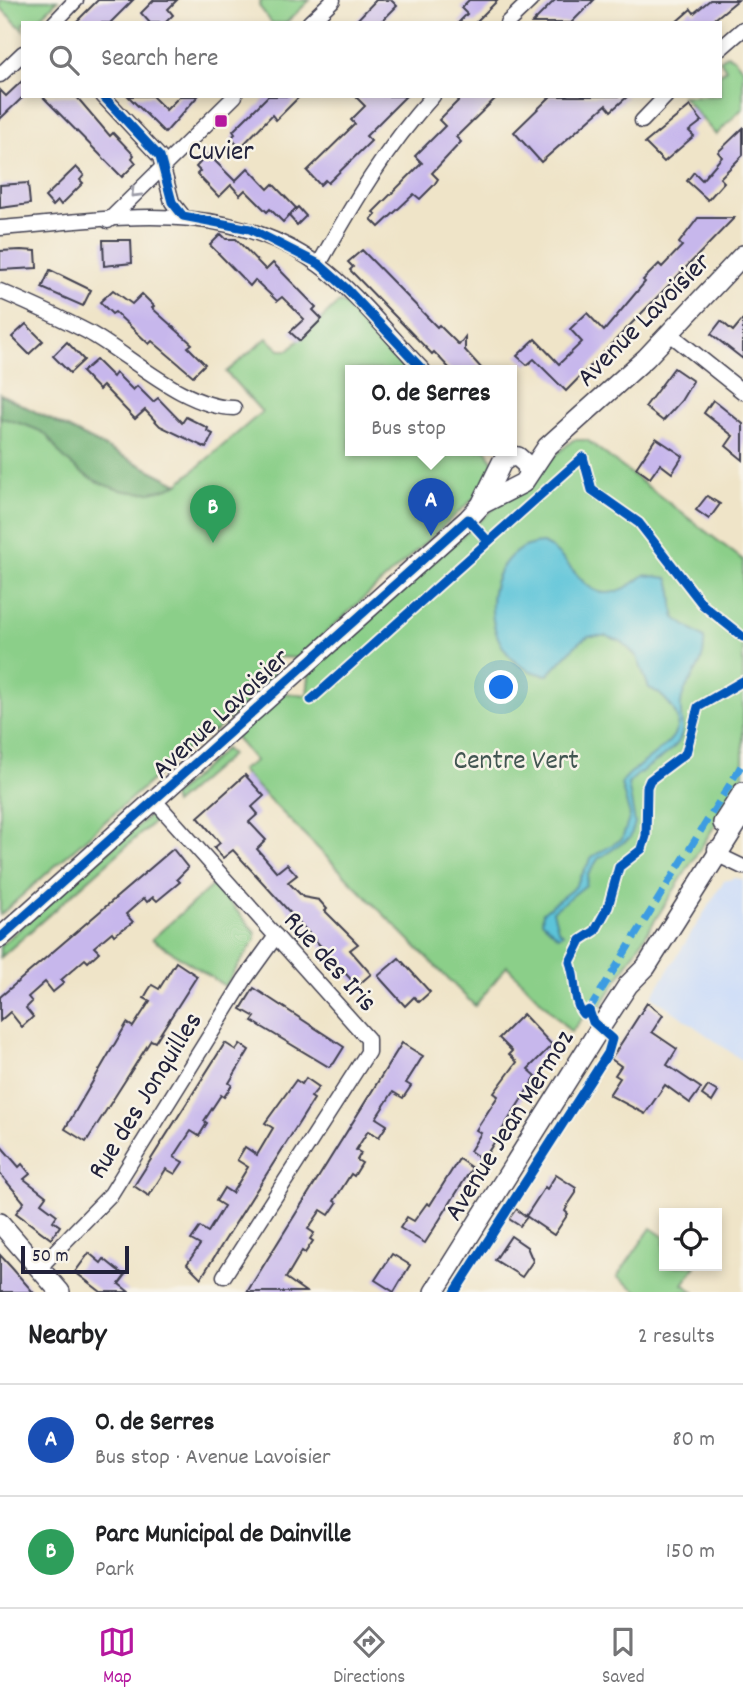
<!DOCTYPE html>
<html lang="en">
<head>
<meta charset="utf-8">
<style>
	:root { --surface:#fff; --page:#f6f6f6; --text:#202124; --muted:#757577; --line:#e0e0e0; --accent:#b5179e }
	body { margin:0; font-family:Dekko,sans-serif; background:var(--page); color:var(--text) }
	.controls { position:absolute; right:21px; bottom:21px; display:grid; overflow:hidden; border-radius:0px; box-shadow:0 4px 10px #0003 }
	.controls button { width:63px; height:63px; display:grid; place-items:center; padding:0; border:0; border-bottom:2px solid var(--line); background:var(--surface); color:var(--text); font:35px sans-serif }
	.scale { position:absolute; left:21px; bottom:18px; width:108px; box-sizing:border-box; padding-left:7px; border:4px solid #22223b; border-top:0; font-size:19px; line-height:24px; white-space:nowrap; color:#22223b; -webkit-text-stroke:5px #f7f3e8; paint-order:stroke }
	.you { position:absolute; left:502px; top:688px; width:24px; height:24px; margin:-18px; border:5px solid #fff; border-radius:50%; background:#1a73e8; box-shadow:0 0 0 10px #1a73e833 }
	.badge { display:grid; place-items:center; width:46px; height:46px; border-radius:50%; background:var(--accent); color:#fff; font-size:23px; font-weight:700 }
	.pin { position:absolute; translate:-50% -58px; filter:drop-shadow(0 2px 4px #0008) }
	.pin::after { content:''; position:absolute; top:37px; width:24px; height:21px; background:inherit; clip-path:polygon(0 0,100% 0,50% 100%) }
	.popup { position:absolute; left:345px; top:365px; width:172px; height:91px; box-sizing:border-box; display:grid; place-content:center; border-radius:0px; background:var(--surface); filter:drop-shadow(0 2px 5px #0005); font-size:23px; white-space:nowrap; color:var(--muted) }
	.popup b { font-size:26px; color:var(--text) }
	.popup::after { content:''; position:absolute; left:50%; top:100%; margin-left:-14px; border:14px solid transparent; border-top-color:var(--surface) }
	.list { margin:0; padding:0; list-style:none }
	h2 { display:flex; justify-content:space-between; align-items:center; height:91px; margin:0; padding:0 28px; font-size:30px }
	h2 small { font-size:23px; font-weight:400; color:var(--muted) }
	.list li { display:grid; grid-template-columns:46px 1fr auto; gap:21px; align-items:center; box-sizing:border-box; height:112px; padding:0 28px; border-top:2px solid var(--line) }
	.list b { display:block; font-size:26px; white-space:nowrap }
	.list p { margin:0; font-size:23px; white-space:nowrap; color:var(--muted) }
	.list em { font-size:23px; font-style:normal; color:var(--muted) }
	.icon { flex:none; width:38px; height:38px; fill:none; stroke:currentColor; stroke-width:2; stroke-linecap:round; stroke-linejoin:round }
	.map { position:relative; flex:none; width:743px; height:1292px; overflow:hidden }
	.search { position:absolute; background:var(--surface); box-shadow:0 4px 10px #0003; left:21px; right:21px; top:21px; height:77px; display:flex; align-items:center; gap:18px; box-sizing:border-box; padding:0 24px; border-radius:0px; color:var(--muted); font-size:26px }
	.sheet { height:315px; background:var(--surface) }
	nav { display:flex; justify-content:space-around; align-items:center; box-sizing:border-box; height:98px; border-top:2px solid var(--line); background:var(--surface); font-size:19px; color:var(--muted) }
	nav a { display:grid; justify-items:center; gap:4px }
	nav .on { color:var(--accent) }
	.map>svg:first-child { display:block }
	.built { fill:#cbdcf9 }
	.green { fill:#8bcf89; stroke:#567862; stroke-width:2 }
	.forest { fill:#70b275; stroke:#496a58; stroke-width:2 }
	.water { fill:#5cc4d9; stroke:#3f738a; stroke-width:2 }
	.building { fill:#c7b7ec }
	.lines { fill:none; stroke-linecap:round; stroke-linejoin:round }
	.street-casing { stroke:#413f50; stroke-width:17 }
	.secondary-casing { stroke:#413f50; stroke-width:22 }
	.street { stroke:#fff; stroke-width:14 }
	.secondary { stroke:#fff; stroke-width:19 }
	.quiet { stroke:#3c9ce2; stroke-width:7; stroke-dasharray:14 7; stroke-linecap:butt }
	.cycleway-casing { stroke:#f7f3e8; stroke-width:13 }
	.cycleway { stroke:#0057b8; stroke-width:9 }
	.oneway { stroke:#9c9ca7 }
	.poi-dot { fill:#b5179e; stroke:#f7f3e8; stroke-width:2.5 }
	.labels { text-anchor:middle; stroke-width:5; stroke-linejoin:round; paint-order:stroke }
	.poi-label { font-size:28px; fill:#22223b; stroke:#f7f3e8 }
	.street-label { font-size:28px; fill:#22223b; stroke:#f7f3e8 }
	.park-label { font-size:28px; fill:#425652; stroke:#f7f3e8 }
</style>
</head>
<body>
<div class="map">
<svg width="743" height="1292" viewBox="0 0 743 1292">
	<rect width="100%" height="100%" fill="#f7f3e8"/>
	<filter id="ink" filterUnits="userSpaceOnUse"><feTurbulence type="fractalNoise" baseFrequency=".0143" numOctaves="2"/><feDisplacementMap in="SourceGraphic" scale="14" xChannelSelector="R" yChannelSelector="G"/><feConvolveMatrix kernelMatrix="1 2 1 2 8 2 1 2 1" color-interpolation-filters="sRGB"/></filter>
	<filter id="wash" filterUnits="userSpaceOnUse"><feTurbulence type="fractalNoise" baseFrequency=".00686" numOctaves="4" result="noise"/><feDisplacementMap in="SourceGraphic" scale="28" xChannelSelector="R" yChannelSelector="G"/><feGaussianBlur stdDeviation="1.57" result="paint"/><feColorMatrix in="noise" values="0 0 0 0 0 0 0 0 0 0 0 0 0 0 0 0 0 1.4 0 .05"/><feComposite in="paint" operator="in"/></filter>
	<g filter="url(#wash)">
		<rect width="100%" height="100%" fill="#efe4c8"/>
		<polygon class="built" points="736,878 743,880 743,1061 652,996 724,881"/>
		<g class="green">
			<polygon points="0,0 58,0 35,23 23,23 23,30 0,7"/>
			<polygon points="261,0 310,0 286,23 272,23 259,6"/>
			<polygon points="727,55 734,58 743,69 743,108 716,135 682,96 720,96 720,74 726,69 720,60"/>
			<polygon points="338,303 344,304 409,370 350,370 350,450 487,450 493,463 482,491 298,658 275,657 273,681 214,732 208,730 0,915 0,394 178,484 262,412 226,372 267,338 280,350 289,350"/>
			<polygon points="573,440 587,440 743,560 743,781 597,1012 589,1010 571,1032 507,966 475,1006 243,773 241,770 255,761 235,737 282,693 307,695 310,668"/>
			<polygon points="225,749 231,755 174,804 172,797"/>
			<polygon points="150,815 156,820 0,958 0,946"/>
			<polygon points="214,884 255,932 256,938 225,986 152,939"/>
			<polygon points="651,1228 664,1237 664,1266 696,1266 683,1284 694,1292 639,1292 617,1277"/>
		</g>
		<path class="forest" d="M0 394 178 484C137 504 92 486 62 456 56 450 52 440 45 434 34 426 13 422 0 417Z"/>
		<path class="water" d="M543 543C581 563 587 623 644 575L668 578C675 592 671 604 675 618L704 638C707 670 683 680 681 704 679 719 688 733 675 746 662 761 641 768 628 784L635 823 630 838 598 859 588 875 586 885 553 911 558 929 563 934 558 936 542 921 543 912 575 887 592 857 622 839 630 816 621 784C633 761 700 740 670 705 664 697 658 691 649 688L637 657 621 641 606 636H589L579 642 548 675C474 668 474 546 543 543Z"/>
		<g id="blocks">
			<g class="building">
				<polygon points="98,0 133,0 110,23 75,23"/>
				<polygon points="154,0 177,0 168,9 173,15 165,23 150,23 141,13"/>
				<polygon points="376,0 391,0 397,6 380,23 354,23"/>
				<polygon points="469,0 498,0 475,23 458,23 467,14 461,8"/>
				<polygon points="555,0 594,0 571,23 532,23"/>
				<polygon points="710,0 738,0 710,23 675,23 691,9 694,13"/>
				<polygon points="23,80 23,97 0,119 0,90 6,96"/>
				<polygon points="42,96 76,96 110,136 113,133 134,155 132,158 136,163 122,177"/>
				<polygon points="128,96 152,96 166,110 180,96 198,96 165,133"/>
				<polygon points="268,96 300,96 276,120 272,115 240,148 231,138 235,134 233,131"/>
				<polygon points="355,96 406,96 366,136 371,141 328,183 325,180 320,185 307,171 355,124 351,120 365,106"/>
				<polygon points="463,96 498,96 456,137 461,142 432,173 438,179 434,185 420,199 414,194 379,227 371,219 376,214 373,212 422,163 415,156 445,126 439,120"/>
				<polygon points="551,96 628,96 611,111 606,105 541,162 514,132"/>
				<polygon points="690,106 702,121 689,131 694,136 664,162 645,143"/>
				<polygon points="743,128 743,155 720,178 724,182 708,200 687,181 694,172 702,180 722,157 718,152"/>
				<polygon points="208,154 235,181 248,168 268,189 273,184 296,208 283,222 270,209 267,212 245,190 240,195 231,185 219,197 197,174 200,171 196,167"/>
				<polygon points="76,167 84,175 80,180 83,183 61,205 58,201 53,206 45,197"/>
				<polygon points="28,183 30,204 0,208 0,185"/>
				<polygon points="298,207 306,216 297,225 289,216"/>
				<polygon points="698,218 734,218 566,391 534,359 527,365 517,356 535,339 559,364 582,342 570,329 587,313 604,331 645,282 643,280 659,264 662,267 682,246 679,243"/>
				<polygon points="221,234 226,239 236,239 266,270 273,263 316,307 313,310 322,319 300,341 290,332 304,319 282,297 277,301 255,280 250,286 215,250 210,245"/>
				<polygon points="103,240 131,240 132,263 104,266"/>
				<polygon points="21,250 36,251 37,268 0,270 0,251"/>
				<polygon points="362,250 437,327 439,325 459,345 465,337 465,350 483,370 451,370 434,352 432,354 350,270 353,267 348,262"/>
				<polygon points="50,270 91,290 83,306 42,288"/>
				<polygon points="113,290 132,304 142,294 154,306 152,308 192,344 188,347 205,364 193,376 152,341 149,344 115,312 112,314 100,302"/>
				<polygon points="743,319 743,359 711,334 721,321 733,331"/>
				<polygon points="26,324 43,341 29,354 12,337"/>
				<polygon points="67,342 84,360 70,373 53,356"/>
				<polygon points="96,360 113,377 116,373 133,390 137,386 153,402 158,398 182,423 186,417 208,428 207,431 213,434 206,448 160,426 145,410 135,419 103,386 99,390 82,372"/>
				<polygon points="674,368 693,381 681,401 663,421 645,407"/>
				<polygon points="713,400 743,424 743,460 726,446 733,436 704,413"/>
				<polygon points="656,438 683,456 672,473 660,464 650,478 636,468"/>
				<polygon points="707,496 720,504 709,519 696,510"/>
				<polygon points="245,775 264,796 252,807 258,814 249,822 266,840 257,849 277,872 287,864 297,875 288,882 303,897 319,900 327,909 325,911 358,944 350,950 371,974 357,986 233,850 223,858 214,848 220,843 198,817"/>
				<polygon points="173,849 188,868 177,879 180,882 157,901 153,897 147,902 144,898 126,914 133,922 114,935 112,932 94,947 99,952 88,962 85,959 61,980 64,983 53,992 45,982 28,997 32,1002 26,1008 33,1017 22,1027 10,1012 0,1021 0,997"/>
				<polygon points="399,958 430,992 419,1002 414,997 405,1006 378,976"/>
				<polygon points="176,962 197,976 155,1042 151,1040 86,1142 65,1129 127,1023 133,1027 150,1001 144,998 148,991 152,985 159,989"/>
				<polygon points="254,988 344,1047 334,1063 329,1067 252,1021 255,1017 241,1009"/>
				<polygon points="647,1003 663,1015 652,1032 677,1049 667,1065 701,1088 690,1103 665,1085 645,1114 609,1095 620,1078 615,1075 621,1066 611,1059"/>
				<polygon points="523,1014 552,1045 528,1069 536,1076 483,1160 470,1151 481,1133 476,1130 498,1096 494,1093 517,1062 509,1054 512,1051 499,1038"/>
				<polygon points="225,1043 236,1050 240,1044 249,1050 229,1083 232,1085 224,1097 221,1095 204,1121 207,1123 199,1136 191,1131 174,1157 183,1162 175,1174 166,1169 149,1196 134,1186"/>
				<polygon points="402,1043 423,1056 406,1083 411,1086 403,1098 393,1092 376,1118 387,1125 379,1137 368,1131 356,1150 361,1153 357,1160 362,1163 354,1176 351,1174 334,1201 337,1203 329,1215 321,1210 308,1229 314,1233 310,1239 313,1241 305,1253 302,1251 286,1278 306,1292 247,1292"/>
				<polygon points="306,1078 319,1087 311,1097 314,1099 201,1278 187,1264 200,1245 191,1240 200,1227 208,1232 224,1206 216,1201 224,1188 232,1193 248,1167 237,1160 245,1147 257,1155 273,1128 265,1123 296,1080 302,1084"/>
				<polygon points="708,1086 718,1092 712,1102 702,1095"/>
				<polygon points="0,1145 19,1167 22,1164 30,1174 24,1179 46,1196 41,1203 57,1215 53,1221 60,1226 51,1239 16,1213 24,1202 0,1174"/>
				<polygon points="459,1159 472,1168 425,1243 400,1228 407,1217 414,1221 427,1203 430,1205"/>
				<polygon points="556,1175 576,1188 576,1193 568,1205 565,1211 568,1214 554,1235 526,1216 545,1187 547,1189"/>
				<polygon points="516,1209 527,1217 520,1226 509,1219"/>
				<polygon points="511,1236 527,1247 533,1261 522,1277 495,1260"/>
				<polygon points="89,1253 101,1263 104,1259 125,1276 119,1284 129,1292 101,1292 75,1272"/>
				<polygon points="392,1254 410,1265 394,1292 375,1280"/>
				<polygon points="0,1255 11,1267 33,1292 0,1292"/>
			</g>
		</g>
	</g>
	<g filter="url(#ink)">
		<use href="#blocks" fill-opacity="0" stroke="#413f50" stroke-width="2"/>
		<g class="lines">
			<defs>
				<g id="street">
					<polyline points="54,23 76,0"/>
					<polyline points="309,23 333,0"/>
					<polyline points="507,23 531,0"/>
					<polyline points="720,49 743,29"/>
					<polyline points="0,75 23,53"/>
					<polyline points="103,96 160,157 172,202 183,216"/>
					<polyline points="642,121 666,96"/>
					<polyline points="108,221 235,96"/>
					<path d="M0 228C111 220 221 195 319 265 354 290 392 338 423 370"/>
					<path d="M319 264C353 204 386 147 433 96"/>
					<path d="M0 291C30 304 59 317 88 332 130 355 184 408 234 408"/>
					<polyline points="669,333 743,392"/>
					<polyline points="155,801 368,1039 368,1052 224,1276"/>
					<polyline points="715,849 718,855 743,867"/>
					<polyline points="39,1268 111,1194 245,979 276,936"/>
				</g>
				<g id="secondary">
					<polyline points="482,504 523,483 547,447 646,358 743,255"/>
					<polyline points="723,823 743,792"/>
					<polyline points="0,938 468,519 481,505 502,462 511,456 518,457 527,465 528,474"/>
					<polyline points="0,1223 60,1292"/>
					<polyline points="434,1292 600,1028 628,985 646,967 743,814"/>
				</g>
			</defs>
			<use href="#street" class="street-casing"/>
			<use href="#secondary" class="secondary-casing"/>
			<use href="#street" class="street"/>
			<use href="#secondary" class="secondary"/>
			<polyline class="quiet" points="589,1010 743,763"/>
			<defs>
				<g id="cycleway">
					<polyline points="103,96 160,157 172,202 183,216 250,229 319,264 347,289 423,370"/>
					<polyline points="583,457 592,490 639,523 703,605 743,637"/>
					<polyline points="311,700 583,457"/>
					<polyline points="0,938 468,519 488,541"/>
					<path d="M455 1292 608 1053 612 1039 593 1022 589 1010 583 1014C573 1003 576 977 570 962L581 940 595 931 608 907 619 867 642 849 646 836 647 787 650 780 686 753 698 707 743 681"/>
				</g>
			</defs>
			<use href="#cycleway" class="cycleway-casing"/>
			<use href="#cycleway" class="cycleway"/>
		</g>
		<defs><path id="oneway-chevron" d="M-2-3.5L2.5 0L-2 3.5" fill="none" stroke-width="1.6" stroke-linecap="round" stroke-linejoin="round" transform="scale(1.75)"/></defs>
		<use class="oneway" href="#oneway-chevron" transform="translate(135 193) rotate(135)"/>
	</g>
	<rect class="poi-dot" x="214" y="114" width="14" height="14" rx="3.5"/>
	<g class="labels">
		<g class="poi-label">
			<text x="221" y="159">Cuvier</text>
		</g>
		<g class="street-label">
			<text transform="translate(642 318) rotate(-45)" y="10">Avenue Lavoisier</text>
			<text transform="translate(219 712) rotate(-43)" y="10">Avenue Lavoisier</text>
			<text transform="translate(332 960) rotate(48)" y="10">Rue des Iris</text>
			<text transform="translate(143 1094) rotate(-58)" y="10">Rue des Jonquilles</text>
			<text transform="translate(507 1124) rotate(-58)" y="10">Avenue Jean Mermoz</text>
		</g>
		<g class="park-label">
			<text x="516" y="768">Centre Vert</text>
		</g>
	</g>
</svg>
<div class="controls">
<button><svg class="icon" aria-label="locate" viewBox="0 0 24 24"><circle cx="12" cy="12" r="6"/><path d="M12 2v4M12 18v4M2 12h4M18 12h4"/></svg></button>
</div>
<div class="scale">50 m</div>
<div class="you"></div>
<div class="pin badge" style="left:431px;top:536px;background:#1a4fb4">A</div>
<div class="popup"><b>O. de Serres</b>Bus stop</div>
<div class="pin badge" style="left:213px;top:543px;background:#2e9e5b">B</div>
<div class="search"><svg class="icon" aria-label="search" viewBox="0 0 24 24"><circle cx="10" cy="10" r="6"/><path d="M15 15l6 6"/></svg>Search here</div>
</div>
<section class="sheet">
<h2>Nearby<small>2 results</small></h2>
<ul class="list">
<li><span class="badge" style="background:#1a4fb4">A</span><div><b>O. de Serres</b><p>Bus stop · Avenue Lavoisier</p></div><em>80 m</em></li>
<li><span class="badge" style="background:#2e9e5b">B</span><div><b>Parc Municipal de Dainville</b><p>Park</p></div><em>150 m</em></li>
</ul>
</section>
<nav>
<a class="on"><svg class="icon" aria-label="map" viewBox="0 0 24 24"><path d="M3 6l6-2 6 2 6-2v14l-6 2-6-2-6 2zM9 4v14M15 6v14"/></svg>Map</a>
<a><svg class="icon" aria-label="directions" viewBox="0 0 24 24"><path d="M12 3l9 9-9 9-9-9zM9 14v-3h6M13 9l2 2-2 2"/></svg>Directions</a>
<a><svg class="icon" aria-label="saved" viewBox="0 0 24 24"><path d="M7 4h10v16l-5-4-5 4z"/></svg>Saved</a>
</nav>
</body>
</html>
